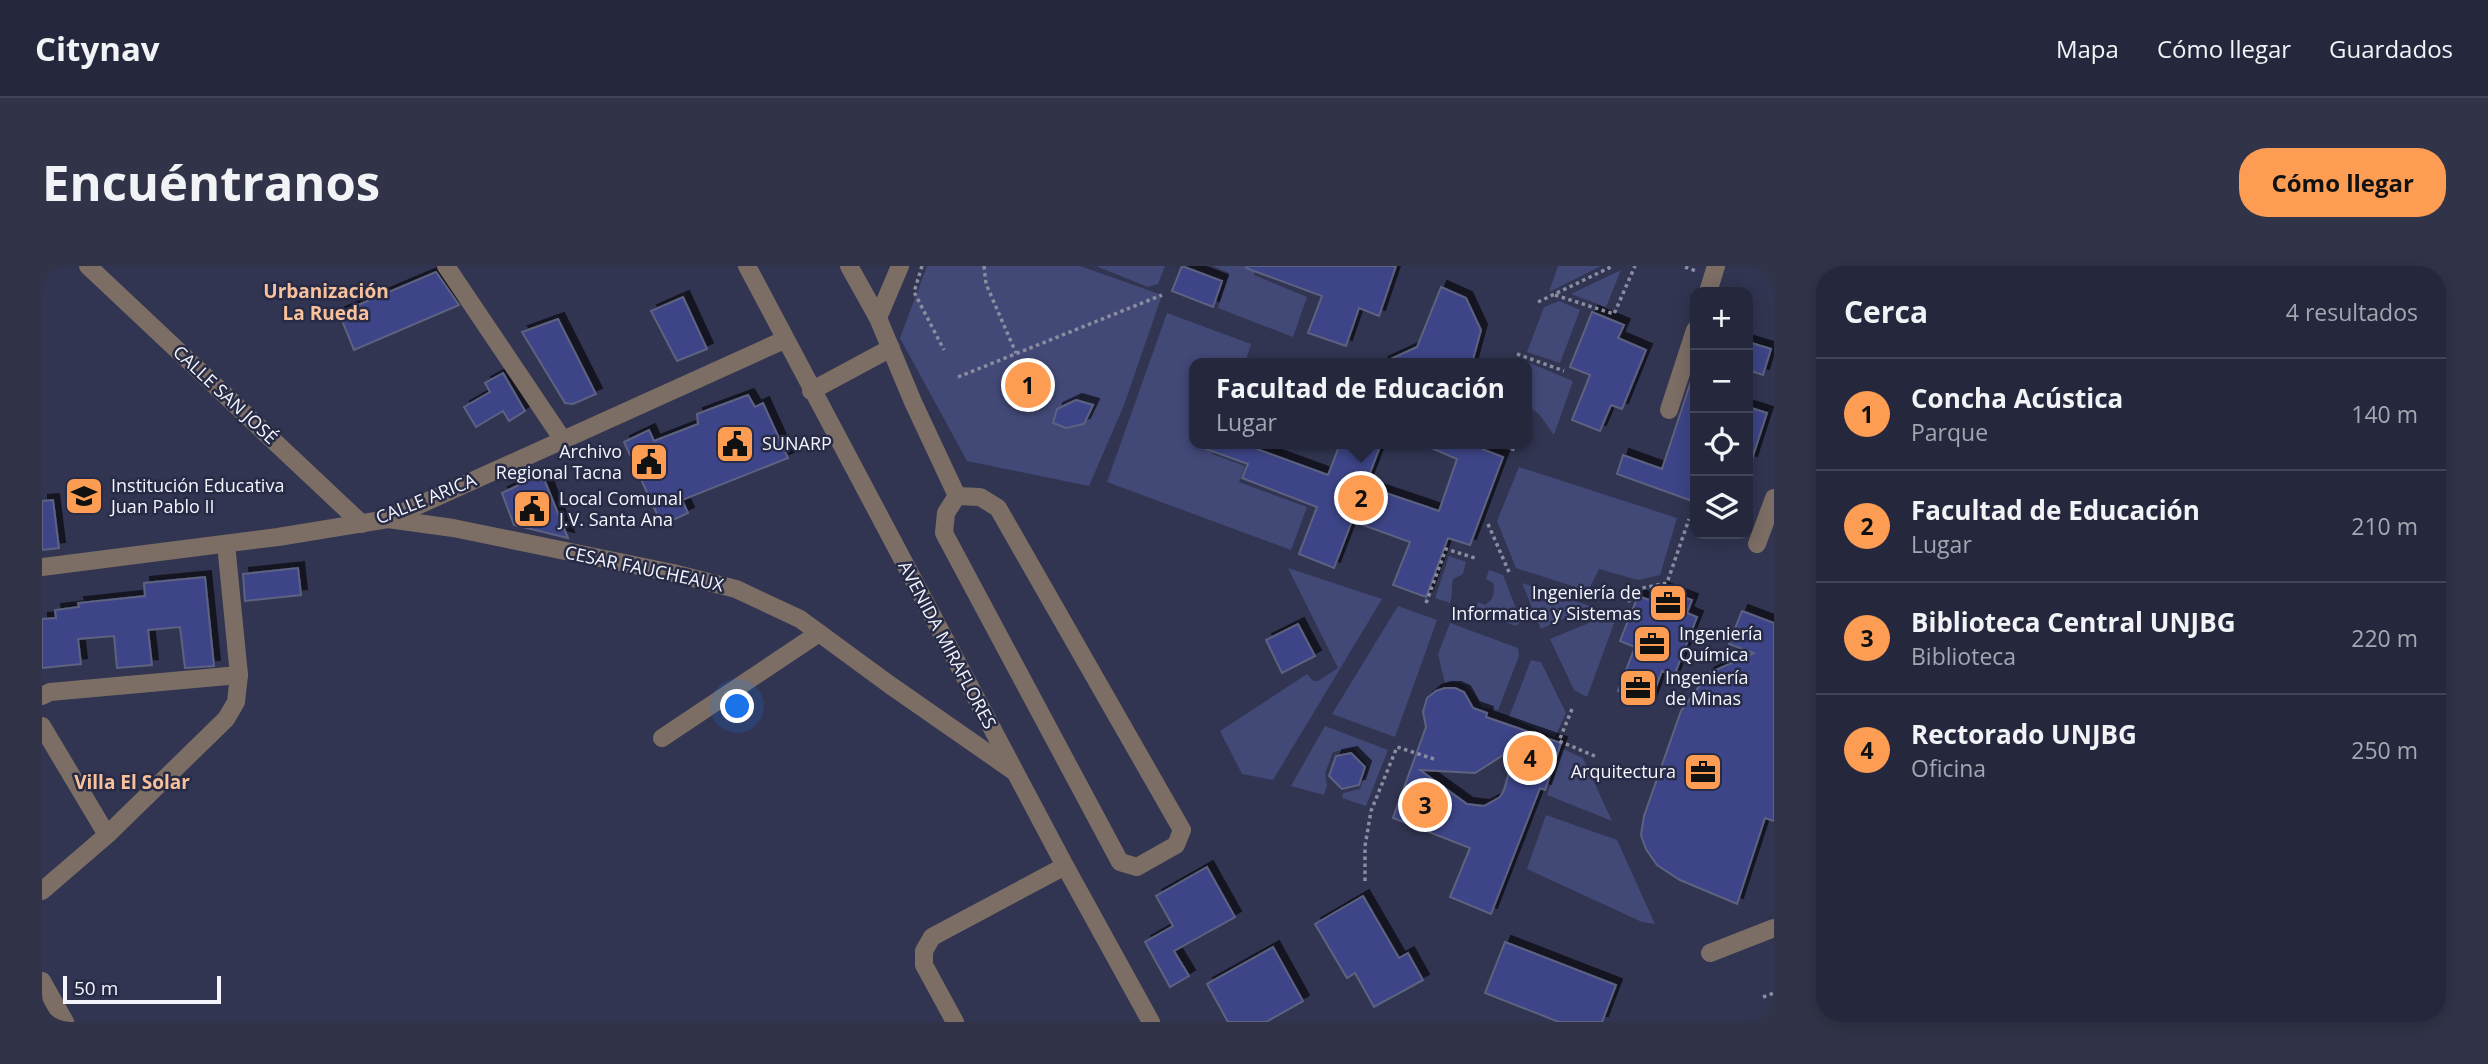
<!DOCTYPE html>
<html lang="es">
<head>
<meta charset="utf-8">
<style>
	:root { --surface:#25283d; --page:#313448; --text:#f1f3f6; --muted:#a3a6b0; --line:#424457; --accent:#fd9d54 }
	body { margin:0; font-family:"Open Sans",sans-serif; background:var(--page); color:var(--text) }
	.controls { position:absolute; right:21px; top:21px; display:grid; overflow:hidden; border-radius:14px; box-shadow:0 4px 18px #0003 }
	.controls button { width:63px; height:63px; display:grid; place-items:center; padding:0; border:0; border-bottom:2px solid var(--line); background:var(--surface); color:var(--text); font:35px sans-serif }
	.scale { position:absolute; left:21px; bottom:18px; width:158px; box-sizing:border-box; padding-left:7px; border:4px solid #f3f4fc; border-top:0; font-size:19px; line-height:24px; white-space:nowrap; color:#f3f4fc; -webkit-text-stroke:5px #272b46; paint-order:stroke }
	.you { position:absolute; left:696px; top:441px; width:24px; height:24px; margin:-18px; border:5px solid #fff; border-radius:50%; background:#1a73e8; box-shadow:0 0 0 10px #1a73e833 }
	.badge { display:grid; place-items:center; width:46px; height:46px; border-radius:50%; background:var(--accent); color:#111; font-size:23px; font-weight:700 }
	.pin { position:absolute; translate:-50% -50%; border:4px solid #fff; box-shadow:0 2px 7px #0006 }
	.popup { position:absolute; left:1147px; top:92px; width:343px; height:91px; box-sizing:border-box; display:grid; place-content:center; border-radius:14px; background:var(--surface); filter:drop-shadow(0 2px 5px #0005); font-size:23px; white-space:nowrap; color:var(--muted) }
	.popup b { font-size:26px; color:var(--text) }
	.popup::after { content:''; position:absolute; left:50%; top:100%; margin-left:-14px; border:14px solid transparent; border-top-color:var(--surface) }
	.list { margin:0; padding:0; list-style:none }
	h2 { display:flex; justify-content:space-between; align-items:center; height:91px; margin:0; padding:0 28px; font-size:30px }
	h2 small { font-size:23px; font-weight:400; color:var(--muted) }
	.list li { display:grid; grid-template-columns:46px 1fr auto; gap:21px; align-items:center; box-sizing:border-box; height:112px; padding:0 28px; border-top:2px solid var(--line) }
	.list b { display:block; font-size:26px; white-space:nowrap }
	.list p { margin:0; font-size:23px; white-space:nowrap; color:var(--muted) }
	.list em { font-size:23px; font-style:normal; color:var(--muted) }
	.icon { flex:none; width:38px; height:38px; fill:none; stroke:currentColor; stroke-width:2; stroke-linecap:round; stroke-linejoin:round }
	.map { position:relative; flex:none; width:1732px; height:756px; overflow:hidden; border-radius:28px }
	header { display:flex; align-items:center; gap:42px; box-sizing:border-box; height:98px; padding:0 35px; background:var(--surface); border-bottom:2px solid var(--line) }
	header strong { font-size:33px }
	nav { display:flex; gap:38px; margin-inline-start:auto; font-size:24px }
	.intro { display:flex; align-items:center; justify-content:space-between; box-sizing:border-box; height:168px; padding:0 42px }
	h1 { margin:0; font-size:49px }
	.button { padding:18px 32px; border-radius:28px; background:var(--accent); color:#111; font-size:24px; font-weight:700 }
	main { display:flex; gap:42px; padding:0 42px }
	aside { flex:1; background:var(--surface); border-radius:28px; box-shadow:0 4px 18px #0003 }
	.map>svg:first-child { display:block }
	.green { fill:#434977 }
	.building { fill:#3e4488; stroke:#5c6280; stroke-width:2; fill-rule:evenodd; filter:url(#shadow) }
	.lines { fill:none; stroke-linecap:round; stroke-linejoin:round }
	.path { stroke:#8a8da0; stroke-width:3.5; stroke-dasharray:3.5 3.5; stroke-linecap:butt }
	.minor { stroke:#7c6e65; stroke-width:18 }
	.labels { text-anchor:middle; stroke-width:5; stroke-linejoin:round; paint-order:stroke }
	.street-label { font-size:18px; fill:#f3f4fc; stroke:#272b46 }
	.poi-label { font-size:18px; fill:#f3f4fc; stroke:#272b46; text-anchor:start }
	.neighbourhood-label { font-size:19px; font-weight:bold; fill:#f8c19c; stroke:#272b46 }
</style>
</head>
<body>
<header>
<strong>Citynav</strong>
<nav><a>Mapa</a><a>Cómo llegar</a><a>Guardados</a></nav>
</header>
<div class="intro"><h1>Encuéntranos</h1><a class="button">Cómo llegar</a></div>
<main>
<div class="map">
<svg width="1732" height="756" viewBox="0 0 1732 756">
	<defs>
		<filter id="shadow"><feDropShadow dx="6" dy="-6" stdDeviation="0" flood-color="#0009"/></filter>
	</defs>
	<rect width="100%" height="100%" fill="#313551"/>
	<g class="green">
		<polygon points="885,0 1038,0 1120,29 1082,139 1047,220 925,195 858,72"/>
		<polygon points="1054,0 1123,0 1116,18 1106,21"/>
		<polygon points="1170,0 1215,0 1212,9 1265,31 1251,71 1176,42 1187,7"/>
		<polygon points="1516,0 1559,0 1507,26"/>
		<polygon points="1579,4 1564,41 1529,28"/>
		<polygon points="1517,35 1538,44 1518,97 1485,86 1502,41"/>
		<polygon points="1125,47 1209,78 1203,97 1153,97 1153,178 1174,178 1170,188 1203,200 1197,216 1265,241 1249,284 1065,216"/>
		<polygon points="1483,95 1531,115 1512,169 1497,148 1485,140 1485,97 1483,97"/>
		<polygon points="1477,201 1635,252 1618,309 1596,314 1557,303 1546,325 1474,302 1455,255"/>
		<path d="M1407 290 1424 296 1421 308 1411 313C1409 322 1411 328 1408 337L1393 332Z"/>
		<polygon points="1246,302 1340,333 1231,514 1200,508 1178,465 1265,408 1271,415 1276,415 1296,402"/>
		<path d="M1447 304 1461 309 1479 355 1474 360 1433 345 1436 336 1443 339C1452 333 1453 327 1451 317L1444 313Z"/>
		<polygon points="1480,317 1548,340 1499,363"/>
		<polygon points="1356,340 1395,354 1353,471 1290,448"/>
		<polygon points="1564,350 1574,352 1545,431 1532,424 1508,373"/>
		<path d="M1408 357 1476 382 1477 390 1456 444 1440 441C1432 425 1421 412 1403 417L1396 388Z"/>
		<polygon points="1489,394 1499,396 1524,447 1513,471 1467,451"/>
		<polygon points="1283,460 1346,484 1324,540 1300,532 1301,527 1318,523 1326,501 1312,482 1291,486 1283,507 1285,520 1282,529 1249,520"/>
		<polygon points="1521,483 1541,492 1570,555 1505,529"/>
		<polygon points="1504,549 1575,574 1613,658 1600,656 1485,603"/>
	</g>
	<g class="building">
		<polygon points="1140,0 1180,15 1171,41 1130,25"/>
		<polygon points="1205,0 1354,0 1337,50 1317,42 1304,80 1266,67 1280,30 1204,2"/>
		<polygon points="394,6 417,39 312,84 297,47"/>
		<polygon points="1399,21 1424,32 1439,64 1430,97 1340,97 1375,81"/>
		<polygon points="641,31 665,83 635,95 609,45"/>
		<polygon points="1550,46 1582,59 1576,72 1604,84 1580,143 1569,139 1558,165 1530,154 1548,109 1528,101"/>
		<polygon points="516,53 554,128 531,138 523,137 480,66"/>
		<polygon points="1706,76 1729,83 1721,109 1706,104"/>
		<polygon points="461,107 483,145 467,155 461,145 434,161 422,141 448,126 443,117"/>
		<polygon points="1650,112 1653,113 1653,236 1575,208 1581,189 1620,203"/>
		<polygon points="706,129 713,141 721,137 746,192 640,234 646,247 620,259 582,176 607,164 612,175 656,158 655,148"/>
		<polygon points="1034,134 1051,139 1042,158 1024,162 1011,157 1015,143"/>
		<polygon points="1706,141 1725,147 1709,196 1706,195"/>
		<polygon points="1156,178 1214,178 1212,182 1286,209 1298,178 1339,178 1323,220 1397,245 1415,193 1380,178 1441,178 1440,183 1461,191 1428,279 1406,272 1384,331 1351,319 1368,276 1310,255 1292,302 1257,288 1275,241 1200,212 1206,198 1156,180"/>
		<polygon points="500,208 526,272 472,259 460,227"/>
		<polygon points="11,234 17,282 0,284 0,235"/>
		<polygon points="256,302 259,329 203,335 201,308"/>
		<polygon points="163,311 172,400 143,402 138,361 106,364 110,399 75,402 72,370 36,373 39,398 0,402 0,353 14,352 13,344 37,341 36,337 103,330 102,317"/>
		<polygon points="1618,322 1650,334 1645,347 1655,351 1632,410 1620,405 1608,437 1576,425 1593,381 1578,375 1596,330 1613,336"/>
		<polygon points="1700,345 1732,357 1732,555 1723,552 1695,638 1638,614 1615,599 1604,583 1599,569 1602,550 1639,445 1667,407 1712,387 1687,378"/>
		<polygon points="1256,358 1273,390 1240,407 1224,374"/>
		<path d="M1403 422H1413L1422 426 1431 442 1445 447 1444 451 1519 477 1503 524 1498 522 1449 648 1408 631 1428 582 1351 552 1384 461 1381 446 1385 432 1394 425ZM1474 481 1462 524 1458 531 1442 540 1425 538 1378 504 1433 507Z"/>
		<polygon points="1309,487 1323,501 1317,519 1300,523 1287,510 1294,490"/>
		<polygon points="1165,601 1193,651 1132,685 1147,710 1128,721 1103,676 1131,660 1114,630"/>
		<polygon points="1321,630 1357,692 1366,687 1381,714 1332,741 1313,707 1305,712 1273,658"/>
		<polygon points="1463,676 1574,719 1560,756 1517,756 1443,727"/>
		<polygon points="1231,681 1261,735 1224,756 1186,756 1165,718"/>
	</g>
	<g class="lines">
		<g class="path">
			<polyline points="880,0 872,26 902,84"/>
			<polyline points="942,0 944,18 974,87"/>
			<polyline points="1643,1 1654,5"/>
			<polyline points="1513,29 1572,48 1593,0"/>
			<polyline points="1496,36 1571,0"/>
			<polyline points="1475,88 1522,105"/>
			<polyline points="916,111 1120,29"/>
			<polyline points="1456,178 1473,184"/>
			<polyline points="1446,258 1467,306"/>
			<polyline points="1586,336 1596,323 1625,317 1647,253"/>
			<polyline points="1384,337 1404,283 1433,292"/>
			<polyline points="1530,443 1517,475 1555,491"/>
			<polyline points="1323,615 1323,580 1329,545 1355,481 1392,493"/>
			<polyline points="1721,731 1732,727"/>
		</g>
		<g class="minor">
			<polyline points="46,0 320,258"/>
			<polyline points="404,0 521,174"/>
			<polyline points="705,0 1023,600 1109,756"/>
			<polyline points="807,0 836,52 871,136 915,230"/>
			<polyline points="1666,26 1674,0"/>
			<polyline points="836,52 858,0"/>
			<polyline points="769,125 849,82"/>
			<polyline points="1627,144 1653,64"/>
			<polygon points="915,230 938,231 956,242 1140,564 1134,579 1095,601 1078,596 902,267 904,247"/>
			<polyline points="346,253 411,262 631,307 694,323 758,353 848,419 970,504"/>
			<polyline points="1715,278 1732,232"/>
			<polyline points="0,301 236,271 346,253 742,74"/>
			<polyline points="0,430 8,426 197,409"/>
			<polyline points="0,460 65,569"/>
			<polyline points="620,472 777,367"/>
			<polyline points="0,625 65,569 184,453 194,436 197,409 184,278"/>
			<polyline points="1668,687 1732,662"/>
			<polyline points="0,715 23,756"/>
			<polyline points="913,756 882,699 882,685 890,671 1023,600"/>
		</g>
	</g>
	<defs>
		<symbol id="civic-square" viewBox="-11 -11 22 22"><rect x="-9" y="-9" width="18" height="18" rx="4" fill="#fd9d54" stroke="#272b46"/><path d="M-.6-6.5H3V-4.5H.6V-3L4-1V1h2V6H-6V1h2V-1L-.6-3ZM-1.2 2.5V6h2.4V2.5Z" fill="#111"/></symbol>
		<symbol id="school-square" viewBox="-11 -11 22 22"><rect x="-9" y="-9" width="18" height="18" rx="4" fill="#fd9d54" stroke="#272b46"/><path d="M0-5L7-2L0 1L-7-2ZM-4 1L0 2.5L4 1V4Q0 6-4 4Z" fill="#111"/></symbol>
		<symbol id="office-square" viewBox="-11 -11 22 22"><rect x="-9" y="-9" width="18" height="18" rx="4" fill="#fd9d54" stroke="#272b46"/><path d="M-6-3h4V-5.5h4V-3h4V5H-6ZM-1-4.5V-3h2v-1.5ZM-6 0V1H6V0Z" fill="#111"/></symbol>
	</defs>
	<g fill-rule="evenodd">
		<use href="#civic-square" x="671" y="156" width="44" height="44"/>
		<use href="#civic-square" x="585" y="174" width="44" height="44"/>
		<use href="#school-square" x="20" y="208" width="44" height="44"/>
		<use href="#civic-square" x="468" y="221" width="44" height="44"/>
		<use href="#office-square" x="1604" y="315" width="44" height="44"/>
		<use href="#office-square" x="1588" y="356" width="44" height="44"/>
		<use href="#office-square" x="1574" y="400" width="44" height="44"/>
		<use href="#office-square" x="1639" y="484" width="44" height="44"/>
	</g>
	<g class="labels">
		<g class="street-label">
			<text transform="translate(183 129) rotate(43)" y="6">CALLE SAN JOSÉ</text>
			<text transform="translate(384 233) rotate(-22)" y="6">CALLE ARICA</text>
			<text transform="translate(602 303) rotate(12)" y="6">CESAR FAUCHEAUX</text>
			<text transform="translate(905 379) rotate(62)" y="6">AVENIDA MIRAFLORES</text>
		</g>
		<g class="poi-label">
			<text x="720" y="184">SUNARP</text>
			<text x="580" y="192" text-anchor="end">Archivo<tspan x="580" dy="21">Regional Tacna</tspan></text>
			<text x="69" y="226">Institución Educativa<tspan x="69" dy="21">Juan Pablo II</tspan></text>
			<text x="517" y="239">Local Comunal<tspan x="517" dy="21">J.V. Santa Ana</tspan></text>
			<text x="1599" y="333" text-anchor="end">Ingeniería de<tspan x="1599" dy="21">Informatica y Sistemas</tspan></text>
			<text x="1637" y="374">Ingeniería<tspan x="1637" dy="21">Química</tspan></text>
			<text x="1623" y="418">Ingeniería<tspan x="1623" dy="21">de Minas</tspan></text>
			<text x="1634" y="512" text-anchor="end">Arquitectura</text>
		</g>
		<g class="neighbourhood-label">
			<text x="284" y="32">Urbanización<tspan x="284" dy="22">La Rueda</tspan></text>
			<text x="90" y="523">Villa El Solar</text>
		</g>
	</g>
</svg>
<div class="controls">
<button>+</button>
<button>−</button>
<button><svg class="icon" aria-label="locate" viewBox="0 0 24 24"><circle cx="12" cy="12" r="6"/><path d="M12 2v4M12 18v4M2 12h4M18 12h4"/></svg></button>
<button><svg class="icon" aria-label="layers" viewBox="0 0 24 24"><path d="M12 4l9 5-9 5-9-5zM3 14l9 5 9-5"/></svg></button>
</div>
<div class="scale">50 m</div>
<div class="you"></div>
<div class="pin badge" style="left:986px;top:119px">1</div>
<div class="pin badge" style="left:1319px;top:232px">2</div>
<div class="popup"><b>Facultad de Educación</b>Lugar</div>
<div class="pin badge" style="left:1383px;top:539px">3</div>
<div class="pin badge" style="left:1488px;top:492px">4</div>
</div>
<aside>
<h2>Cerca<small>4 resultados</small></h2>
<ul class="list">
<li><span class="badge">1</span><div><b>Concha Acústica</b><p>Parque</p></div><em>140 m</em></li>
<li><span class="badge">2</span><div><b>Facultad de Educación</b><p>Lugar</p></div><em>210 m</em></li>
<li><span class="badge">3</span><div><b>Biblioteca Central UNJBG</b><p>Biblioteca</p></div><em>220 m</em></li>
<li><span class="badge">4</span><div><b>Rectorado UNJBG</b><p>Oficina</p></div><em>250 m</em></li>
</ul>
</aside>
</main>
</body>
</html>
